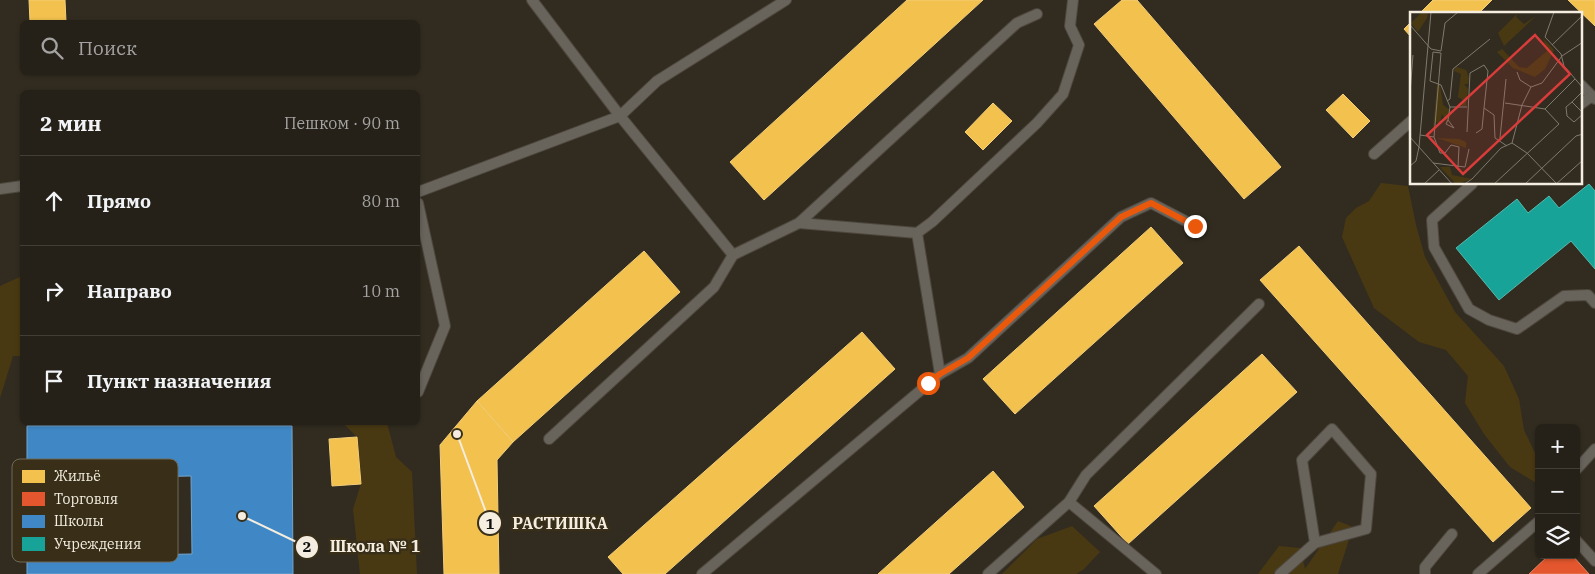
<!DOCTYPE html>
<html lang="ru">
<head>
<meta charset="utf-8">
<style>
	:root { --surface:#262118; --page:#322e25; --text:#f1f3f6; --muted:#a4a3a2; --line:#423e37 }
	body { margin:0; font-family:"IBM Plex Serif",serif; background:var(--page); color:var(--text) }
	.controls { position:absolute; right:15px; bottom:15px; display:grid; overflow:hidden; border-radius:8px; box-shadow:0 1px 4px #0004 }
	.controls button { width:45px; height:45px; display:grid; place-items:center; padding:0; border:0; border-bottom:1px solid var(--line); background:var(--surface); color:var(--text); font:25px sans-serif }
	.stop { position:absolute; width:15px; height:15px; margin:-11px; border:4px solid #ea580c; border-radius:50%; background:#fff }
	.stop.end { background:#ea580c; border-color:#fff; box-shadow:0 1px 5px #0008 }
	.list { margin:0; padding:0; list-style:none }
	h2 { display:flex; justify-content:space-between; align-items:center; height:65px; margin:0; padding:0 20px; font-size:21px }
	h2 small { font-size:16px; font-weight:400; color:var(--muted) }
	.list li { display:grid; grid-template-columns:32px 1fr auto; gap:15px; align-items:center; box-sizing:border-box; height:90px; padding:0 20px; border-top:1px solid var(--line) }
	.list b { display:block; font-size:19px; white-space:nowrap }
	.list em { font-size:16px; font-style:normal; color:var(--muted) }
	.icon { flex:none; width:28px; height:28px; fill:none; stroke:currentColor; stroke-width:2; stroke-linecap:round; stroke-linejoin:round }
	.map { position:relative; flex:none; width:1595px; height:574px; overflow:hidden }
	.search { position:absolute; background:var(--surface); box-shadow:0 1px 4px #0004; left:20px; top:20px; width:400px; height:55px; display:flex; align-items:center; gap:12px; box-sizing:border-box; padding:0 18px; border-radius:8px; color:var(--muted); font-size:19px }
	.panel { position:absolute; background:var(--surface); box-shadow:0 1px 4px #0004; left:20px; top:90px; width:400px; height:335px; border-radius:8px }
	.map>svg:first-child { display:block }
	.green { fill:#493913 }
	.homes { fill:#f2c14e; stroke:#f3ce7a }
	.shops { fill:#e4572e; stroke:#e98463 }
	.schools { fill:#3f88c5; stroke:#75a6cd; fill-rule:evenodd }
	.public { fill:#17a398; stroke:#59b9ae }
	.lines { fill:none; stroke-linecap:round; stroke-linejoin:round }
	.service-casing { stroke:#4d473e; stroke-width:12 }
	.service { stroke:#68635b; stroke-width:10 }
	.route { stroke:#ea580c; stroke-width:6 }
	.inset-road { fill:none; stroke:#80796d; stroke-width:1 }
	.view { fill:#d93c3a; fill-opacity:0.15; stroke:#d93c3a; stroke-width:2.5 }
	.inset-edge { fill:none; stroke:#f4ede0; stroke-width:2.5 }
	.key { fill:#392f19; stroke:#716855; stroke-width:1 }
	.key-label { font-size:14px; fill:#f4ede0 }
	.leader { fill:none; stroke:#f4ede0; stroke-width:2 }
	.callout-dot { fill:#f4ede0; stroke:#392f19; stroke-width:2 }
	.mark-label { font-size:15px; text-anchor:middle; font-weight:bold; fill:#111 }
	.callout-label { font-size:16px; text-anchor:middle; font-weight:bold; fill:#f4ede0; stroke:#392f19; stroke-width:5; stroke-linejoin:round; paint-order:stroke }
</style>
</head>
<body>
<div class="map">
<svg width="1595" height="574" viewBox="0 0 1595 574">
	<rect width="100%" height="100%" fill="#322c20"/>
	<g class="green">
		<polygon points="1381,183 1408,186 1416,225 1425,257 1455,312 1504,366 1519,399 1524,430 1539,461 1538,484 1510,467 1484,434 1465,403 1468,376 1446,350 1419,342 1374,308 1342,237 1346,218 1356,208 1369,201"/>
		<polygon points="22,276 22,356 13,356 0,398 0,286"/>
		<polygon points="343,423 387,423 396,457 412,472 417,574 360,574 353,509 361,484 357,437"/>
		<polygon points="1338,521 1353,527 1338,574 1258,574 1279,546 1300,548 1305,569"/>
		<polygon points="1072,526 1100,552 1083,570 1076,574 1002,574 1037,539"/>
	</g>
	<g class="homes">
		<polygon points="29,0 65,0 66,22 30,22"/>
		<polygon points="907,0 983,0 764,200 730,162"/>
		<polygon points="1122,0 1137,0 1281,167 1244,199 1094,24"/>
		<polygon points="1433,0 1492,0 1478,14 1419,14"/>
		<polygon points="1568,0 1595,0 1595,26"/>
		<polygon points="1411,22 1411,37 1404,29"/>
		<polygon points="1343,94 1370,121 1353,138 1326,110"/>
		<polygon points="993,103 1012,121 983,150 965,132"/>
		<polygon points="1151,227 1183,263 1015,414 983,379"/>
		<polygon points="1299,246 1531,508 1493,542 1260,280"/>
		<polygon points="644,251 680,292 513,442 477,401"/>
		<polygon points="862,332 895,369 665,574 623,574 608,557"/>
		<polygon points="1262,354 1297,392 1128,544 1094,506"/>
		<polygon points="477,401 513,442 497,460 499,574 444,574 440,445"/>
		<polygon points="357,437 361,484 332,486 329,439"/>
		<polygon points="993,471 1024,507 949,574 878,574"/>
	</g>
	<polygon class="shops" points="1549,555 1572,555 1589,574 1529,574"/>
	<path class="schools" d="M27 426H292L293 574H27ZM191 476 192 554 78 556 76 478Z"/>
	<polygon class="public" points="1589,184 1595,191 1595,269 1571,241 1499,300 1456,248 1517,199 1528,213 1549,196 1559,208"/>
	<g class="lines">
		<defs>
			<g id="service">
				<polyline points="532,0 620,116 733,255"/>
				<polyline points="1581,85 1595,99"/>
				<polyline points="1581,104 1592,96"/>
				<polyline points="1374,154 1411,121"/>
				<polyline points="1472,184 1432,220 1434,247 1469,309 1489,320 1517,329 1564,296 1588,295 1595,303"/>
				<polyline points="0,189 22,186"/>
				<polyline points="418,192 620,116 657,81 786,0"/>
				<polyline points="418,203 445,326 418,392"/>
				<polyline points="799,223 917,233"/>
				<polyline points="940,374 968,358 1121,217 1151,203 1195,226"/>
				<polyline points="549,439 714,287 733,255 799,223 1017,23 1037,14"/>
				<polyline points="1576,470 1595,449"/>
				<polyline points="1069,502 1156,574"/>
				<polyline points="1576,540 1595,561"/>
				<polyline points="702,574 940,374 917,233 932,222 1037,123 1063,94 1079,45 1070,26 1073,0"/>
				<polyline points="988,574 1069,502 1086,475 1259,304"/>
				<polyline points="1280,574 1315,543 1366,529 1371,474 1332,429 1302,460 1315,543"/>
				<polyline points="1425,574 1425,567 1452,534"/>
				<polyline points="1478,574 1539,521"/>
			</g>
		</defs>
		<use href="#service" class="service-casing"/>
		<use href="#service" class="service"/>
	</g>
	<g class="lines">
		<polyline class="route" points="928,383 940,374 968,358 1121,217 1151,203 1195,226"/>
	</g>
	<g transform="translate(1410 12)">
		<rect width="172" height="172" fill="#322c20"/>
		<path d="M12 0H18L17 6 8 20 1 11ZM107 2 106 5 114 12 126 4 94 34 88 21ZM133 26 144 38 135 57 125 65 103 56 87 40 92 37 109 55 117 56 137 39ZM46 55 56 58 59 66 58 72H54L58 77 56 94H52L53 88 48 85 51 62 44 59ZM27 73H30L33 93 40 98V105L37 111 32 102 30 111 26 110 23 117ZM27 126 49 127 56 130V136ZM30 155H40L42 163 62 167 46 172Z" fill="#493913"/>
		<path class="inset-road" d="M144 0 135 25 151 42 154 54 173 76M0 13 21 37 31 39 35 11 48 0M142 33 173 3M107 60 110 68 121 75M20 69 23 40 31 41 24 125M20 69 31 73 40 95H57M173 79 162 90 173 101M0 81 3 43M37 89 40 87 43 57 80 27M162 90 156 95 157 104 164 110 173 102M135 97 165 67M38 108 36 112 44 116 38 108 40 95M57 120 60 61 74 53 78 59 74 96 84 103 85 126 97 134M66 121 72 117 74 96M10 123 24 125 30 141H35L41 133 49 135 48 155M0 125 43 173M90 126 96 67M102 131 117 141 146 171M23 151 55 155 59 137M0 154 6 149 9 135 21 0M13 173 29 158M53 173 62 167 91 136 102 131 112 93 121 75 132 71 152 44 173 30M83 173 149 112 135 97 95 91M114 173 166 124 173 122M145 173 173 148"/>
		<path class="view" d="M125 23 160 62 53 162 17 123Z"/>
		<rect width="172" height="172" class="inset-edge"/>
	</g>
	<rect x="12" y="459" width="166" height="103" rx="8" class="key"/>
	<rect x="22" y="470" width="23" height="13" fill="#f2c14e"/>
	<rect x="22" y="492" width="23" height="14" fill="#e4572e"/>
	<rect x="22" y="515" width="23" height="13" fill="#3f88c5"/>
	<rect x="22" y="537" width="23" height="14" fill="#17a398"/>
	<g class="key-label">
		<text x="54" y="481">Жильё</text>
		<text x="54" y="504">Торговля</text>
		<text x="54" y="526">Школы</text>
		<text x="54" y="549">Учреждения</text>
	</g>
	<path class="leader" d="M457 434L490 523M242 516L307 547"/>
	<g class="callout-dot">
		<circle cx="457" cy="434" r="5"/>
		<circle cx="242" cy="516" r="5"/>
		<circle cx="490" cy="523" r="12"/>
		<circle cx="307" cy="547" r="12"/>
	</g>
	<g class="mark-label">
		<text x="490" y="529">1</text>
		<text x="307" y="552">2</text>
	</g>
	<g class="callout-label">
		<text x="560" y="529">РАСТИШКА</text>
		<text x="375" y="552">Школа № 1</text>
	</g>
</svg>
<div class="controls">
<button>+</button>
<button>−</button>
<button><svg class="icon" aria-label="layers" viewBox="0 0 24 24"><path d="M12 4l9 5-9 5-9-5zM3 14l9 5 9-5"/></svg></button>
</div>
<div class="stop" style="left:928px;top:383px"></div>
<div class="stop end" style="left:1195px;top:226px"></div>
<div class="search"><svg class="icon" aria-label="search" viewBox="0 0 24 24"><circle cx="10" cy="10" r="6"/><path d="M15 15l6 6"/></svg>Поиск</div>
<section class="panel">
<h2>2 мин<small>Пешком · 90 m</small></h2>
<ul class="list">
<li><svg class="icon" aria-label="ahead" viewBox="0 0 24 24"><path d="M12 20V5M6 11l6-6 6 6"/></svg><div><b>Прямо</b></div><em>80 m</em></li>
<li><svg class="icon" aria-label="right" viewBox="0 0 24 24"><path d="M7 20v-9h11M14 6l5 5-5 5"/></svg><div><b>Направо</b></div><em>10 m</em></li>
<li><svg class="icon" aria-label="arrive" viewBox="0 0 24 24"><path d="M6 21V4h12l-3 4 3 4H6"/></svg><div><b>Пункт назначения</b></div></li>
</ul>
</section>
</div>
</body>
</html>
